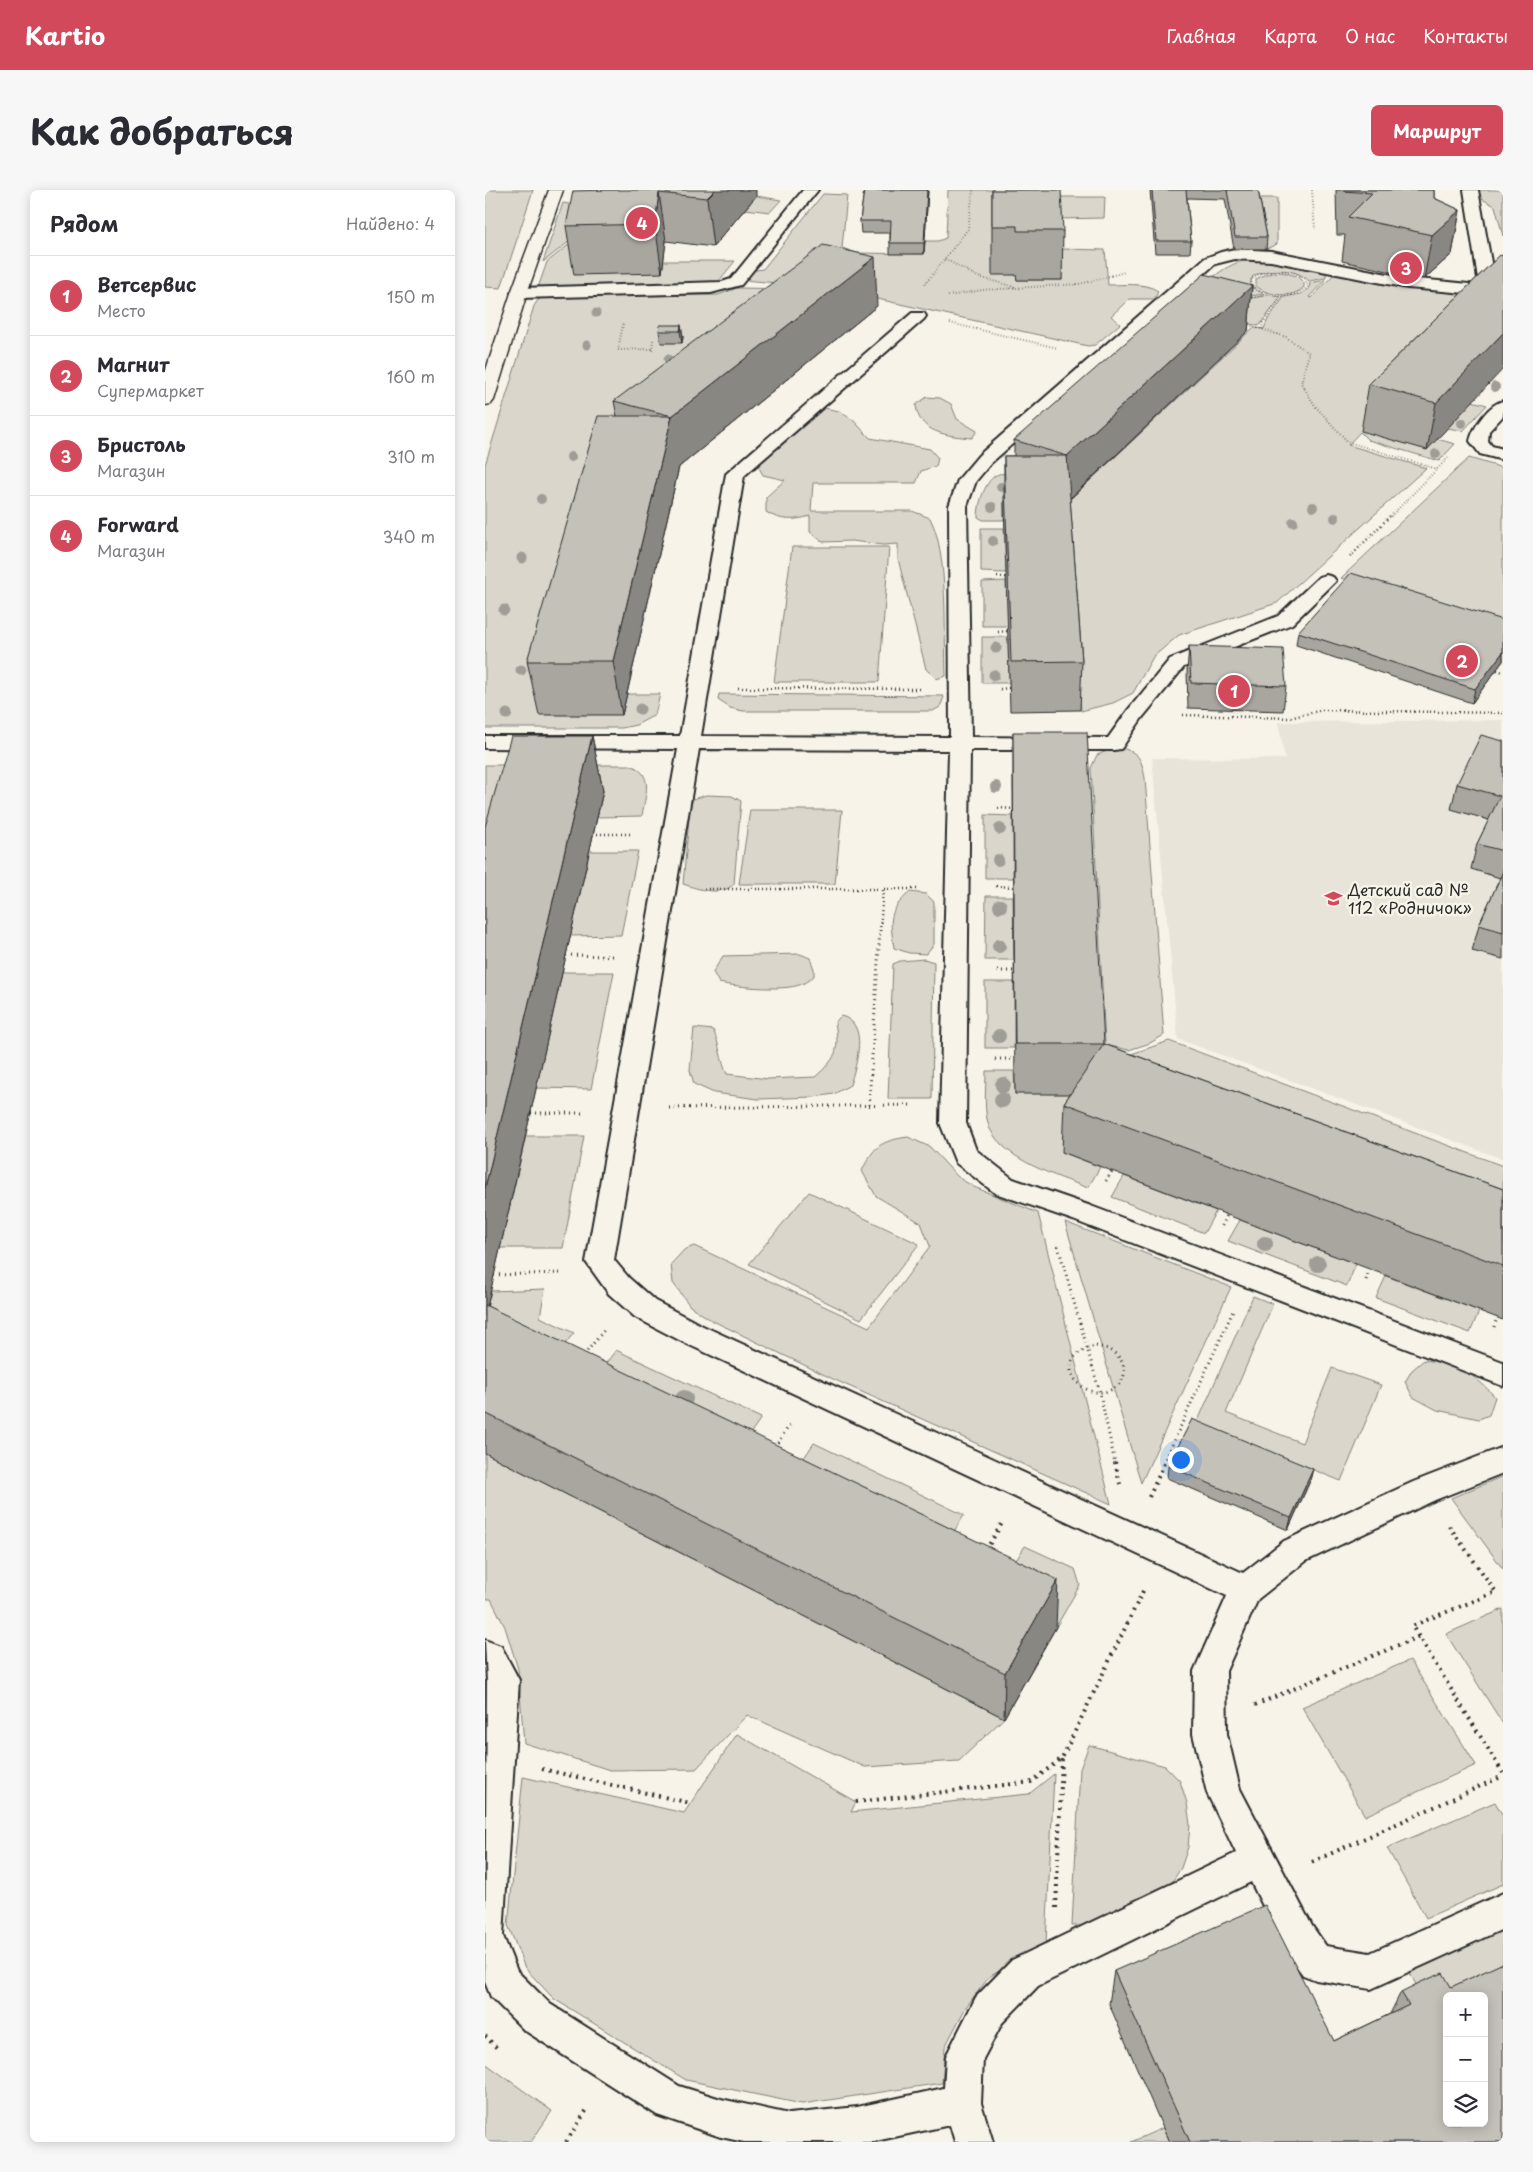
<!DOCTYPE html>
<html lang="ru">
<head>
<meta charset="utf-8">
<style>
	:root { --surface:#fff; --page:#f7f7f7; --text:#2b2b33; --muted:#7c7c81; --line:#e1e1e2; --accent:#d1495b }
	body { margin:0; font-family:"Playpen Sans",sans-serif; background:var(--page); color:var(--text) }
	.controls { position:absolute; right:15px; bottom:15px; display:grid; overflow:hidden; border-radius:8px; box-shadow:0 2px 12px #0003 }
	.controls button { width:45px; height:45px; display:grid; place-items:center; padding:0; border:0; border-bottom:1px solid var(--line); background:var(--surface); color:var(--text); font:25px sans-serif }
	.you { position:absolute; left:695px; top:1269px; width:18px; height:18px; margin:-12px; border:4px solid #fff; border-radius:50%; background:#1a73e8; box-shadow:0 0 0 8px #1a73e833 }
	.badge { display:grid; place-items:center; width:32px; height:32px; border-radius:50%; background:var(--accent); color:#fff; font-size:16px; font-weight:700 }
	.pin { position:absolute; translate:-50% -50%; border:2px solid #fff; box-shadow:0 1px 5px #0006 }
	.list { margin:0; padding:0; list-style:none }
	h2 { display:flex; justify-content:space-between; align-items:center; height:65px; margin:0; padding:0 20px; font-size:21px }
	h2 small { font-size:16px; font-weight:400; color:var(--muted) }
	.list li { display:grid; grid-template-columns:32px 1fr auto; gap:15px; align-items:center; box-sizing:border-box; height:80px; padding:0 20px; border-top:1px solid var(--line) }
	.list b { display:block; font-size:19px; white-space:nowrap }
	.list p { margin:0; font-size:16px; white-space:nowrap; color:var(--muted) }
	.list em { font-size:16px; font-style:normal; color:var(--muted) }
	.icon { flex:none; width:28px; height:28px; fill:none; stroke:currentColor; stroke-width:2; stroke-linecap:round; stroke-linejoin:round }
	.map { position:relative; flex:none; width:1018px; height:1952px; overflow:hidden; border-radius:8px }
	header { display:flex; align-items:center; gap:30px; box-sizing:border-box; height:70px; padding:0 25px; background:var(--accent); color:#fff }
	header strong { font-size:24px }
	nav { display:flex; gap:28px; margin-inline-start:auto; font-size:18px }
	.intro { display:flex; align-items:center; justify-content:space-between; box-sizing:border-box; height:120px; padding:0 30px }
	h1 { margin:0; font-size:35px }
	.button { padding:12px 22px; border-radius:8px; background:var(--accent); color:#fff; font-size:18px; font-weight:700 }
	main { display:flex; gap:30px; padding:0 30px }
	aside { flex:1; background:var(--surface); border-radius:8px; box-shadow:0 2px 12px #0003 }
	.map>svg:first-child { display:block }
	.built { fill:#e8e4da }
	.green { fill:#dad6cc; stroke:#82807c }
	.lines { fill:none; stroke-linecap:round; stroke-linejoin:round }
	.service-casing { stroke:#2b2b2b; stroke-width:4 }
	.minor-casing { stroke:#2b2b2b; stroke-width:3 }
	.path-far3 { stroke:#2b2b2b; stroke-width:2; stroke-dasharray:0.5 2.5; stroke-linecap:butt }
	.path-far2 { stroke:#2b2b2b; stroke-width:2.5; stroke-dasharray:1 3; stroke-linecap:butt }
	.path-far1 { stroke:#2b2b2b; stroke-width:3; stroke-dasharray:1 4; stroke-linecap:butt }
	.path { stroke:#2b2b2b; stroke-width:4; stroke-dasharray:2 5; stroke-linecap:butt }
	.service { fill:#f7f3e8; fill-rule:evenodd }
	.minor { fill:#f7f3e8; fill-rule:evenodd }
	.tree { fill:#9f9d96 }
	.wall { fill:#a9a69f; stroke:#2b2b2b }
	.shaded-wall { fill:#898782; stroke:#2b2b2b }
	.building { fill:#c4c1b9; stroke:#2b2b2b; fill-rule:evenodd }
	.labels { text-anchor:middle; stroke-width:5; stroke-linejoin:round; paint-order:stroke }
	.poi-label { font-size:16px; fill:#2b2b2b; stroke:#f7f3e8; text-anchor:start }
</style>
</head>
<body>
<header>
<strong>Kartio</strong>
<nav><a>Главная</a><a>Карта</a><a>О нас</a><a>Контакты</a></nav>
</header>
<div class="intro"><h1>Как добраться</h1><a class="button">Маршрут</a></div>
<main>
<aside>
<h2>Рядом<small>Найдено: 4</small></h2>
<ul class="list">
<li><span class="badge">1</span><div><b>Ветсервис</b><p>Место</p></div><em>150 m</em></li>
<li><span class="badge">2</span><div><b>Магнит</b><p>Супермаркет</p></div><em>160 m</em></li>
<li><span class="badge">3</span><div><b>Бристоль</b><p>Магазин</p></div><em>310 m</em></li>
<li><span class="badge">4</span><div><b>Forward</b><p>Магазин</p></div><em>340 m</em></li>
</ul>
</aside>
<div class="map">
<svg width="1018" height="1952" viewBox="0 0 1018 1952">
	<rect width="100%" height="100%" fill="#f7f3e8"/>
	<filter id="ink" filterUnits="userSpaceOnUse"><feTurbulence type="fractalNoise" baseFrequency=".02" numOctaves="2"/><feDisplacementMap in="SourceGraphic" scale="10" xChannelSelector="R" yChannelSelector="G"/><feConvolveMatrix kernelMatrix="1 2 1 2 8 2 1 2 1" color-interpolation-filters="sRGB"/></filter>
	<g filter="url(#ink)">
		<polygon class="built" points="1018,530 1018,969 693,849 667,568 800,569 793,532"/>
		<g class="green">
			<polygon points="0,0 48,0 16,98 0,97"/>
			<path d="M463 0H540V7H620L619 28 574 29 531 85 532 90H577L576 59 620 60 623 95C638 95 660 92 673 101L670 109H644L626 126 635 134 610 155 603 156 339 97 258 90 265 81 278 79 338 4 362 5 357 58 372 63 439 64 440 51H453L461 48Z"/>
			<polygon points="994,0 1018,0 1018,46 1010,16 995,8"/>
			<polygon points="271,6 296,10 285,22 260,19"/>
			<polygon points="771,8 792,8 792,54 781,59"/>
			<polygon points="78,13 123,21 58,72"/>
			<polygon points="105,38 178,71 250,71 233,92 222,94 53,98 62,72"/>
			<path d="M763 70 783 71 841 82V88L824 91C810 77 785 78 768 86L765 94 770 99 779 104 696 116C716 99 736 74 763 70Z"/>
			<path d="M797 82 812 86 819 93V97C808 109 783 106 771 96V89L781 84Z"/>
			<path d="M849 84 911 97 1007 107 877 240 942 259 952 249 970 254 954 271 883 250 875 242 863 255 941 278 792 413 694 445 668 467 648 503 628 513 596 521 581 313H519V330H498L493 327C493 315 500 288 514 284 525 280 569 307 581 313L768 138 779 139 783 129 799 107 816 104 824 99 825 93 840 90 824 107 827 108Z"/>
			<polygon points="252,98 312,99 138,261 142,504 175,504 170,525 151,535 137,538 0,538 0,275 49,116 53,110 59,107 233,105"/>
			<polygon points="783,105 796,107 774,136 705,120"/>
			<path d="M442 207 455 208 466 214 472 229 492 241 487 248C463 246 433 243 431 215Z"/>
			<polygon points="987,211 1002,215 978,241 963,238"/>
			<path d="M334 217 354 221 368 230 385 248 445 259 453 268 451 276 436 281 431 293H328L326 321H427L445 328C464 364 459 444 461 486L451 489 441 479 413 369V354L398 355 367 351 338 352 325 342V326C309 331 295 331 281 322V307L300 290 278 285 273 276 284 260Z"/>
			<polygon points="984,268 1018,278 1018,439 856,388"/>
			<polygon points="519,338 521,383 496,382 496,338"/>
			<polygon points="307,357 404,357 394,492 289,492"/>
			<polygon points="521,391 523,436 497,436 497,392"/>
			<polygon points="497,447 523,447 524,493 497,493"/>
			<polygon points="234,504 458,506 459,507 455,517 448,521 258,521 245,518 233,510"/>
			<path d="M632 557C654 562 656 567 660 588L679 845 665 853 644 860 620 855 606 578 612 565Z"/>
			<path d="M0 575H145C170 584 160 605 157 626L112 627 0 744Z"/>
			<path d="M221 605 247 606 256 611 249 694C236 707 213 699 198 694L205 617 208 609Z"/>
			<polygon points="265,620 357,620 350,694 254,694"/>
			<polygon points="500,625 528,626 528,688 500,688"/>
			<polygon points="104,661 153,661 136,745 85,746"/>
			<path d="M425 702 441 704 449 712V754L441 764 424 763 409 758C405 730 402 722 425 702Z"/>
			<polygon points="501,706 528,706 529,770 500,770"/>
			<path d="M315 764 325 768 329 779V786C326 788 323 791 319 793 304 802 252 797 234 793L228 782 238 766Z"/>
			<polygon points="439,769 449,772 447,909 403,909 408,774 415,771"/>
			<polygon points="76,782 129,782 106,899 51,898"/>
			<rect x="500" y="792" width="29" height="66"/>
			<path d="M356 826C385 833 371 875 365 895L349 904 329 907 273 909 229 903 209 894 205 880 209 838 228 840C235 854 235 870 242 884L283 889 330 887C351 869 355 861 350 832Z"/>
			<path d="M684 851 1018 976V1053L577 962 615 977 603 998C572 986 521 971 505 939 498 923 501 899 501 881H529L530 904Z"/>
			<polygon points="41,946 99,946 78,1058 15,1058"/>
			<path d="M423 947 445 957 474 988 489 997 553 1023 626 1314 348 1189 226 1130 205 1116 188 1093 186 1074 199 1060 209 1056 384 1137 445 1056 436 1033 391 1006 377 981C389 956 395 951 423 947Z"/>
			<polygon points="639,986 731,1021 719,1043 627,1007"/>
			<polygon points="324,1002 434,1054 376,1129 264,1074"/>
			<polygon points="755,1030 871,1074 862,1096 743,1051"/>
			<polygon points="580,1032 746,1097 656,1293"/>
			<polygon points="901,1086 994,1121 985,1143 891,1108"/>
			<polygon points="60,1099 55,1127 89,1143 54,1185 0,1126 6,1101"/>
			<polygon points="768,1106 788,1114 741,1223 817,1253 847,1178 896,1195 856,1291 712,1233"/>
			<polygon points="131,1160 276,1228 242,1277 97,1205"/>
			<path d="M939 1170C971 1174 988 1182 1010 1207L1004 1225 994 1229 952 1220 928 1207 920 1192 927 1180Z"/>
			<polygon points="329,1253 479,1325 448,1376 296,1302"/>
			<polygon points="0,1263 519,1528 474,1571 380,1577 262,1525 211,1579 125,1580 39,1553 33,1479 20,1437 6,1409 0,1409"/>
			<polygon points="1018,1286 1018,1379 966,1308"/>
			<polygon points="540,1356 590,1379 595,1395 571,1437 509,1406"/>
			<polygon points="1018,1419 1018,1534 961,1444"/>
			<polygon points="925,1470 991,1575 880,1626 817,1517"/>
			<polygon points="252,1544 371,1612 366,1622 544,1604 569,1584 561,1753 504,1787 481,1817 460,1857 457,1893 317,1914 201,1890 69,1809 40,1778 23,1735 38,1587 199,1623"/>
			<polygon points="604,1555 680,1576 695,1591 702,1613 705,1635 703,1657 696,1678 685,1695 605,1736 587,1736 595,1579"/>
			<polygon points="1010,1612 1018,1626 1018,1694 941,1728 902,1658"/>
			<polygon points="1018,1732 1018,1793 962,1806 948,1826 921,1776"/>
			<polygon points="0,1873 67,1921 46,1952 0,1952"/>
			<polygon points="678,1938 684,1952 646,1952"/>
		</g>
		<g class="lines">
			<defs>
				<g id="service">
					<polygon points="318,0 333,0 256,95 226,103 34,108 29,106 26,103 29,100 34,98 237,92 246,89"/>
					<polygon points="979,0 993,0 1011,100 1008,103 1003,105 923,98 786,71 750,69 730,74 506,273 491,291 482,316 486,547 623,548 643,520 685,469 793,426 834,387 841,385 848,387 851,391 807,434 699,477 657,528 636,559 629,560 485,560 481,933 491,960 528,989 606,1016 1018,1172 1018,1196 588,1030 510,1003 471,973 455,933 464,560 214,559 129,1070 144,1088 170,1111 218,1136 758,1383 799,1351 928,1292 1018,1257 1018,1283 950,1310 821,1371 773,1409 741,1481 742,1544 755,1599 827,1736 841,1756 885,1763 1018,1703 1018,1739 886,1799 831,1790 818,1785 801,1762 766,1692 553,1796 517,1833 498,1869 496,1913 508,1952 470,1952 465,1935 386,1952 259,1952 236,1947 172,1925 39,1840 6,1807 0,1792 2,1492 0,1450 16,1456 34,1490 18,1746 32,1781 65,1814 194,1896 236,1909 304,1924 372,1917 459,1898 461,1866 491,1807 527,1770 751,1663 722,1603 708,1544 709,1481 742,1406 198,1152 150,1127 124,1104 101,1072 193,559 0,558 0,546 195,546 241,284 427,123 439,123 441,126 439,129 259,286 216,546 465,547 464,316 473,290 494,265 720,68 736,62 750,59 786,61 923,88 994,95"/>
					<path d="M1018 211V226L1004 241 1003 251 1007 256 1018 259V270L995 264 985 251C988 237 1004 214 1018 211Z"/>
				</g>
				<polygon id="minor" points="64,0 78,0 42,103 9,210 6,214 0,215 0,183 26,103"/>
			</defs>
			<use href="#service" class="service-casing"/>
			<use href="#minor" class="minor-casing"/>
			<g class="path-far3">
				<polyline points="827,0 830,39"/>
				<polyline points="460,69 493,87 530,97"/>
				<path d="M785 81C799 81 819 80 823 97 806 110 785 108 768 97L766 89 776 83Z"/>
				<polyline points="440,94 483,39 488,0"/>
				<polyline points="463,106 498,100 595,94 640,82"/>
				<polyline points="764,108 782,105"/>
				<polyline points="465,133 573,158"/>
				<polyline points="138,134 133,160 167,159 168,150"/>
				<polyline points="761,134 801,147 824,163 816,193 831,217 863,252 952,279"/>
				<polyline points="777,139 778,133 798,106"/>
				<polyline points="906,326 963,268"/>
			</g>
			<g class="path-far2">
				<polyline points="865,367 907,324"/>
				<polyline points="512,387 521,387"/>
				<polyline points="513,442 523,441"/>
				<polyline points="1012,480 1018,482"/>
				<polyline points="253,498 437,499"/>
				<polyline points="515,499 524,498"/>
				<polyline points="698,525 805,528 837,520 1018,523"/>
				<polyline points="513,618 528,619"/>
				<polyline points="108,644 148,644"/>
				<polyline points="511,696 528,697"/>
				<polyline points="219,699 432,699"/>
				<polyline points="395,741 398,699"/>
			</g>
			<g class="path-far1">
				<polyline points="81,765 128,766"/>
				<polyline points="512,781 529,781"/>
				<polyline points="510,869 529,869"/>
				<polyline points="384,915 395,740"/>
				<polyline points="184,918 426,915"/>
				<polyline points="46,923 97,923"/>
				<polyline points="621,991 627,981"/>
				<polyline points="737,1036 742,1025"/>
				<polyline points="573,1056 615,1203 630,1273"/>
				<polyline points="9,1085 76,1083"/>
				<polyline points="881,1090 885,1079"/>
				<polyline points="1009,1137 1012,1128"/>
				<path d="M611 1156C616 1157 622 1158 626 1161 639 1168 645 1185 632 1196 602 1220 557 1168 611 1156Z"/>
				<polyline points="99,1165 120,1139"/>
				<polyline points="290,1257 306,1233"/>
				<polyline points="679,1273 748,1121"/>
			</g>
			<g class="path">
				<polyline points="630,1272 635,1294"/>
				<polyline points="664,1307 680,1272"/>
				<polyline points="964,1336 1011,1402 927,1436 1018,1583"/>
				<polyline points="501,1360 517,1333"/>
				<polyline points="770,1515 933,1447"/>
				<polyline points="57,1579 205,1613"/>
				<polyline points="371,1612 546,1592 577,1568 659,1399"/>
				<polyline points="827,1672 1018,1586"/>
				<polyline points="571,1718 577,1569"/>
				<polyline points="0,1846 12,1858"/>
				<polyline points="81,1952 103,1918"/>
			</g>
			<use href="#service" class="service"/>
			<use href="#minor" class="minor"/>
		</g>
		<g class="tree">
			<circle cx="111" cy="123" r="4.5"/>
			<circle cx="102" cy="155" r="4.5"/>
			<circle cx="183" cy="169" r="4.5"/>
			<circle cx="1010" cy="197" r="5"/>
			<circle cx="977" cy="233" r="5"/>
			<circle cx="951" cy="264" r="5"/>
			<circle cx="86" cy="267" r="5"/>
			<circle cx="516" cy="297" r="5"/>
			<circle cx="56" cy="309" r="5"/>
			<circle cx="507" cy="317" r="5"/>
			<circle cx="828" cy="317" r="5"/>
			<circle cx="850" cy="328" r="5"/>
			<circle cx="808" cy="332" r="5"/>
			<circle cx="508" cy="351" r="5"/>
			<circle cx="37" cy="368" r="5.5"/>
			<circle cx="19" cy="420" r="5.5"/>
			<circle cx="511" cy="458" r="5.5"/>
			<circle cx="36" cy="480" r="5.5"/>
			<circle cx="509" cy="485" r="5.5"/>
			<circle cx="155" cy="519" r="5.5"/>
			<circle cx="22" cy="524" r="5.5"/>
			<circle cx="511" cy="597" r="6"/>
			<circle cx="515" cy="639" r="6"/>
			<circle cx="513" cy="670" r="6"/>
			<circle cx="515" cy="716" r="7"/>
			<circle cx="514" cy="756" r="7"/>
			<circle cx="514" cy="846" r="7"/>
			<circle cx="518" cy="895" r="8"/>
			<circle cx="517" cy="910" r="8"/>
			<circle cx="780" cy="1054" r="8"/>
			<circle cx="833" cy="1074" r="8"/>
			<circle cx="199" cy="1209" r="9"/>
		</g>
		<g class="wall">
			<polygon points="123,0 271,6 228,57 181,51 177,83 89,85 81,36"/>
			<polygon points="379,0 443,0 439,64 405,64 405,43 376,43 375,31"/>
			<polygon points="507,0 578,41 577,90 532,90 531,85 507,85"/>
			<polygon points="665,0 773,0 782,47 781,59 749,59 740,9 702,8 706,51 705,63 670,63"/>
			<polygon points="851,0 949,0 949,8 975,20 967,64 939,89 857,71 860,45 852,45"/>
			<polygon points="1015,65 942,260 876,241 884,194"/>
			<polygon points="767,96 763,141 585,309 597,471 595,520 525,521 519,313 519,266 529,266 529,250"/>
			<polygon points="392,116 194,277 137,525 54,525 42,471 132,226 129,211"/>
			<polygon points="196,135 198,147 197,153 176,153 174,141"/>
			<polygon points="1018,430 1018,471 987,513 811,455 813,442"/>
			<polygon points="704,456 801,496 798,521 703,518 702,481"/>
			<polygon points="528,542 619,854 1018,999 1018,1130 577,962 579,913 585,904 530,904 528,592"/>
			<polygon points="107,546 118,601 2,1116 571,1437 519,1528 0,1263 0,637"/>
			<polygon points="1018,551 1018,769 987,761 994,735 1015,688 986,679 992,654 1004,630 966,619 972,594"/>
			<polygon points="683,1276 825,1291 803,1340 682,1288"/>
			<polygon points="629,1781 849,1851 905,1824 916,1802 966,1797 1018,1952 684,1952 624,1814"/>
		</g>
		<g class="shaded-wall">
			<polygon points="230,0 271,0 271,6 228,57 222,8"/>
			<polygon points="442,0 443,0 439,64 439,53"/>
			<polygon points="174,3 181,51 177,83 170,34"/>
			<polygon points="975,20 967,64 939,89 947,45"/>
			<polygon points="390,67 392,116 194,277 137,525 128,471 187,226"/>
			<polygon points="767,96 763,141 580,313 582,266"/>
			<polygon points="196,135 198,147 197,153 195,141"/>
			<polygon points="1018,143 1018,179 942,260 951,213"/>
			<polygon points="1018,462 1018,471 987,513 990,499"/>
			<polygon points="107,546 118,601 0,1126 0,998"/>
			<polygon points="828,1279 825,1291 803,1340 806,1328"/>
			<polygon points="573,1390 571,1437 519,1528 520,1483"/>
		</g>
		<g class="building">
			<polygon points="123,0 230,0 222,8 174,3 170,34 81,36 88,1"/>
			<polygon points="379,0 442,0 439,53 405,53 406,31 375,31"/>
			<polygon points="507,0 576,0 578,41 532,41 532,36 507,36"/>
			<polygon points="667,0 701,0 706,51 671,51"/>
			<polygon points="742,0 773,0 782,47 750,47"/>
			<polygon points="858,0 949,0 949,8 975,20 947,45 863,27 887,3 858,1"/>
			<polygon points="338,55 390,67 187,226 128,471 42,471 113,226 187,226 129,211"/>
			<polygon points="1015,65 1018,66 1018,143 951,213 884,194"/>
			<polygon points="719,84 767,96 582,266 529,250"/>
			<polygon points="175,135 196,135 195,141 174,141"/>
			<polygon points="519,266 582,266 597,471 526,472"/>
			<polygon points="866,383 1018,430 1018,462 990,499 813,442"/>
			<polygon points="704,456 798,459 801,496 706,493"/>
			<polygon points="528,542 602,542 619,854 530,854"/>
			<polygon points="996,545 1018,551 1018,661 992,654 1015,606 972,594"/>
			<polygon points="26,546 107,546 0,998 0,637"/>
			<polygon points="1018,681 1018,742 994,735"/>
			<polygon points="619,854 1018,999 1018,1076 579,913"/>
			<polygon points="0,1115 573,1390 520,1483 0,1223"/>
			<polygon points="707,1229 828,1279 806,1328 683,1276"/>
			<path d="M780 1715 849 1851 924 1815 916 1802 936 1792 958 1783 966 1797 1018 1773V1952H705L629 1781ZM962 1806H999V1933H962Z"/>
		</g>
	</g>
	<defs>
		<symbol id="school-bare" viewBox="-9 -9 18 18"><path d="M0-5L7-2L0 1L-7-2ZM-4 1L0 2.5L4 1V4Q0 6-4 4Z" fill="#d1495b" stroke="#f7f3e8" stroke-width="2.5" paint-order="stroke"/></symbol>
	</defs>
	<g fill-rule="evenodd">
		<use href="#school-bare" x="836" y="696" width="25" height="25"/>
	</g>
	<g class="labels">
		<g class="poi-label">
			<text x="863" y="706">Детский сад №<tspan x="863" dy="18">112 «Родничок»</tspan></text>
		</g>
	</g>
</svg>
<div class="controls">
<button>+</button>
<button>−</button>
<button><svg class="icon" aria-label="layers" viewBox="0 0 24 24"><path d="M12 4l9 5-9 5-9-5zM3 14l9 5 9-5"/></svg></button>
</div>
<div class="you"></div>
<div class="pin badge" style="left:749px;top:501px">1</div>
<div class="pin badge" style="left:977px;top:471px">2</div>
<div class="pin badge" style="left:921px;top:78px">3</div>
<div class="pin badge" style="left:157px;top:33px">4</div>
</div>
</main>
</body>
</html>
